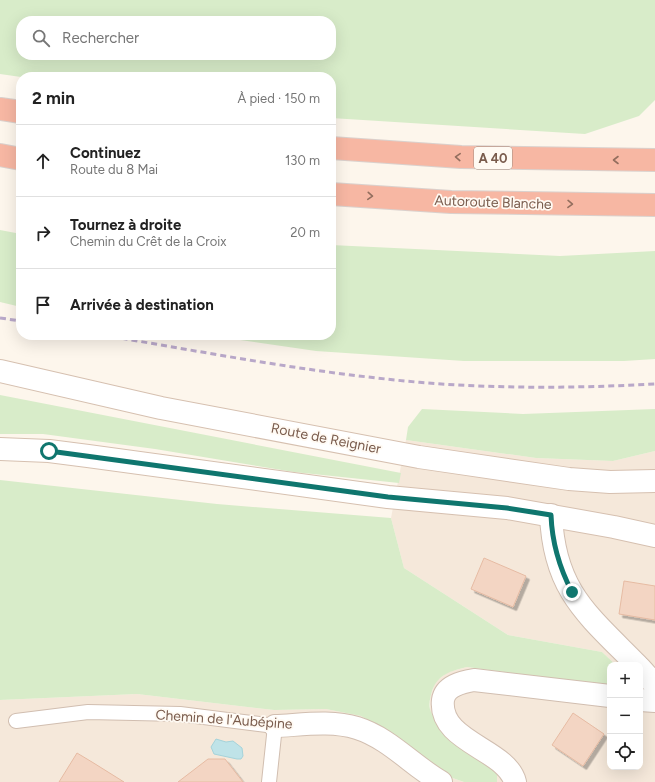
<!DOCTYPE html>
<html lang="fr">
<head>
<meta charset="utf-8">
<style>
	:root { --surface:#fff; --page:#f6f6f6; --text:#222; --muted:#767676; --line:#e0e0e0 }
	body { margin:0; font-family:Figtree,sans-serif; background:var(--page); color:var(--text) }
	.controls { position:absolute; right:12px; bottom:12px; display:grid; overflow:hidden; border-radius:8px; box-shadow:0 4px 16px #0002 }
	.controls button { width:36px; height:36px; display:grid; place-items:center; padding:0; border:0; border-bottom:1px solid var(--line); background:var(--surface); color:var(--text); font:20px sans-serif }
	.stop { position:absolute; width:12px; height:12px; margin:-9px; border:3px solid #0f766e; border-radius:50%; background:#fff }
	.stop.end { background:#0f766e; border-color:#fff; box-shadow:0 1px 4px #0008 }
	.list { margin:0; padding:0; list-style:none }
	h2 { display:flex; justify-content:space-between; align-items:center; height:52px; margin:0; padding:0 16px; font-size:17px }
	h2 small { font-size:13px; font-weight:400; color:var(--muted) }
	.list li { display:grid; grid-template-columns:26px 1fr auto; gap:12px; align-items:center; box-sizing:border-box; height:72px; padding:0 16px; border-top:1px solid var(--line) }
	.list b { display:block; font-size:15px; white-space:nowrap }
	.list p { margin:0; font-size:13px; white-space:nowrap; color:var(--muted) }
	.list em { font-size:13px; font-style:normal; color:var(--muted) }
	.icon { flex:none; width:22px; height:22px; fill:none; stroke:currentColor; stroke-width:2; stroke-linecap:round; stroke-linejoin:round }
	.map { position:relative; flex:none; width:655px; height:782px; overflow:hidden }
	.search { position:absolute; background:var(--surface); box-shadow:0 4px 16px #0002; left:16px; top:16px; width:320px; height:44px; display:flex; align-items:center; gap:10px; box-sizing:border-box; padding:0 14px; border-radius:16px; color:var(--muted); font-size:15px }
	.panel { position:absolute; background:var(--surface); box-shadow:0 4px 16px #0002; left:16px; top:72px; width:320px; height:268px; border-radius:16px }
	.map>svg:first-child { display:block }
	.residential { fill:#f5e8da }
	.green { fill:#d8ecc9; fill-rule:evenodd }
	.water { fill:#bfe3e8; stroke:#a5d3da }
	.building { fill:#f3d5c3; stroke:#e6bba3; filter:url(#shadow) }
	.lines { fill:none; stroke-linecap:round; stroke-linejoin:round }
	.lane-casing { stroke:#d1beb0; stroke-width:16 }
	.street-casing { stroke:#d1beb0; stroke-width:24 }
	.secondary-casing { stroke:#d6c0b0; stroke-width:24 }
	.highway-casing { stroke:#dad1cd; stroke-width:24 }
	.lane { stroke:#fff; stroke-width:14 }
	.street { stroke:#fff; stroke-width:22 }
	.secondary { stroke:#fff; stroke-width:22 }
	.highway { stroke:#f7b7a3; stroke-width:22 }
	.rail { stroke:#b9a8c9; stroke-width:3; stroke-dasharray:6 4; stroke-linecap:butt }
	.oneway { stroke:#936e5e }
	.route { stroke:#0f766e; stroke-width:5 }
	.labels { text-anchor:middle; stroke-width:3.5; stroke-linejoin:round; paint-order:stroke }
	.shield { fill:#fffaf3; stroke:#a28b7f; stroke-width:1 }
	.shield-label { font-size:13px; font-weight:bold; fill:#7a5c4d }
	.street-label { font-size:14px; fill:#7a5c4d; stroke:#fffaf3 }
</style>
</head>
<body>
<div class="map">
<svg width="655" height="782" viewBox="0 0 655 782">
	<defs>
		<filter id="shadow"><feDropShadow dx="3.5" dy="3.5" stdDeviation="0" flood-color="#0004"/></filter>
	</defs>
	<rect width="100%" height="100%" fill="#fdf6ec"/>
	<g class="residential">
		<polygon points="406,440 536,458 613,461 655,451 655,782 497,782 497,775 437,722 430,711 430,698 435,682 448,672 467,667 610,686 610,767 640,767 640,689 644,690 640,686 640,665 616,665 602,652 508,635 404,568 391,518"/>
		<polygon points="137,694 274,710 326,709 361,716 387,731 444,775 464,782 0,782 0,700"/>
	</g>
	<g class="green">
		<path d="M0 0H655V100L639 116 585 134 331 118V77H21L0 74ZM21 21H331V55H21Z"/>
		<polygon points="0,230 21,234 21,307 0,302"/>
		<polygon points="331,245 560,256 655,251 655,359 624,361 464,361 316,351 205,335 331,335"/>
		<polygon points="0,395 401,473 399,483 294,472 155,449 43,434 0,434"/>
		<polygon points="422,409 523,414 655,409 655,451 613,461 536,458 406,440 408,427"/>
		<path d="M0 480 217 504 391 518 404 568 508 635 602 652 616 665H610V686L467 667C451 671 438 674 432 691 430 698 428 706 431 712 439 730 478 756 494 770L497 775V782H464L444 775 387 731 361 716 326 709 274 710 137 694 0 700Z"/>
	</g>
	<polygon class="water" points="216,739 226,742 233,741 242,748 243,756 241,759 237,759 214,754 211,747"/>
	<g class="building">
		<polygon points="484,558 526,576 513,607 471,589"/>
		<polygon points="624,581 655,586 655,620 619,614"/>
		<polygon points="573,713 604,734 583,766 552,745"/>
		<polygon points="77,753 92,762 124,782 59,782"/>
		<polygon points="208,759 225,759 243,782 178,782"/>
	</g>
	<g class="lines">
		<defs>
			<polyline id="lane" points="16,721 88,712 180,714 275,726 269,782"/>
			<g id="street">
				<path d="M551 515C554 591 588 615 637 665"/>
				<polyline points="640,668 655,685"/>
				<polyline points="640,700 655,701"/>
				<path d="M275 726C301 725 331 720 357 728 389 738 413 766 441 782"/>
				<path d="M515 782C507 749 438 742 443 700 445 686 462 682 474 680L610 696"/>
			</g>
			<g id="secondary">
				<polyline points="0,371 161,408 419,457 569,479 610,482 655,481"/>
				<polyline points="0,449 49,451 88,456 388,497 507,508 614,527 655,536"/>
			</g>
			<g id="highway">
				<polyline points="0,109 21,112"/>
				<polyline points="331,148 461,157 655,160"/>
				<polyline points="0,155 21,159"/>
				<polyline points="331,194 451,202 655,205"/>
			</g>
		</defs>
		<use href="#lane" class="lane-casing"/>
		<use href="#street" class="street-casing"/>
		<use href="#secondary" class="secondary-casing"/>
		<use href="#highway" class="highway-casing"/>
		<use href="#lane" class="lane"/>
		<use href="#street" class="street"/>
		<use href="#secondary" class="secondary"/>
		<use href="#highway" class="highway"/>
		<g class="rail">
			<polyline points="0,318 21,321"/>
			<path d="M102 335C193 350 285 368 377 378 469 389 562 389 655 384"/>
		</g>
	</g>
	<defs><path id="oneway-chevron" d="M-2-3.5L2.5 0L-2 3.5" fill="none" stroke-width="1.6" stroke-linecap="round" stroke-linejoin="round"/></defs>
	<g class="oneway">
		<use href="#oneway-chevron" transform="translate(458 157) rotate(-177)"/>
		<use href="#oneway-chevron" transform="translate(616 160) rotate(-180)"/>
		<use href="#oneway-chevron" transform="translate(370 196) rotate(4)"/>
		<use href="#oneway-chevron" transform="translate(570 204) rotate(1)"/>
	</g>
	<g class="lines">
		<path class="route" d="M49 451 388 497 507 508 551 515C552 543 559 567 572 592"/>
	</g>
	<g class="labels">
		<rect class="shield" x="474" y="147" width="38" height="22" rx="3"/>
		<g class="shield-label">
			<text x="493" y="163">A 40</text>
		</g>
		<g class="street-label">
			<text transform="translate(493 202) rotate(2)" y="5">Autoroute Blanche</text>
			<text transform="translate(326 438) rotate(11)" y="5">Route de Reignier</text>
			<text transform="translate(224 719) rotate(4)" y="5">Chemin de l'Aubépine</text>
		</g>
	</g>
</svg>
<div class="controls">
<button>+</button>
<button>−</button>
<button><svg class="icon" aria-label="locate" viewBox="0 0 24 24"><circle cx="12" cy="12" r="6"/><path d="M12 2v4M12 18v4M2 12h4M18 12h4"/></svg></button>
</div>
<div class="stop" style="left:49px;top:451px"></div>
<div class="stop end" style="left:572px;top:592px"></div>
<div class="search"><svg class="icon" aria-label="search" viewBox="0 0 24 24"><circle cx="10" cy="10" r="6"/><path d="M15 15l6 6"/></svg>Rechercher</div>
<section class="panel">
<h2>2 min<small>À pied · 150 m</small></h2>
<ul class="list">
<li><svg class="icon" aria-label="ahead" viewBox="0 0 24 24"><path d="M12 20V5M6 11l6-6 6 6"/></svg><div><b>Continuez</b><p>Route du 8 Mai</p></div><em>130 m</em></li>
<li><svg class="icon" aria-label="right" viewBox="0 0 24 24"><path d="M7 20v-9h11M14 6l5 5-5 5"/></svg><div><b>Tournez à droite</b><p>Chemin du Crêt de la Croix</p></div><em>20 m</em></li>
<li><svg class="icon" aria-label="arrive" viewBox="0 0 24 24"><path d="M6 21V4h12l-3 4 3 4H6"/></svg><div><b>Arrivée à destination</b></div></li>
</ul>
</section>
</div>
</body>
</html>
